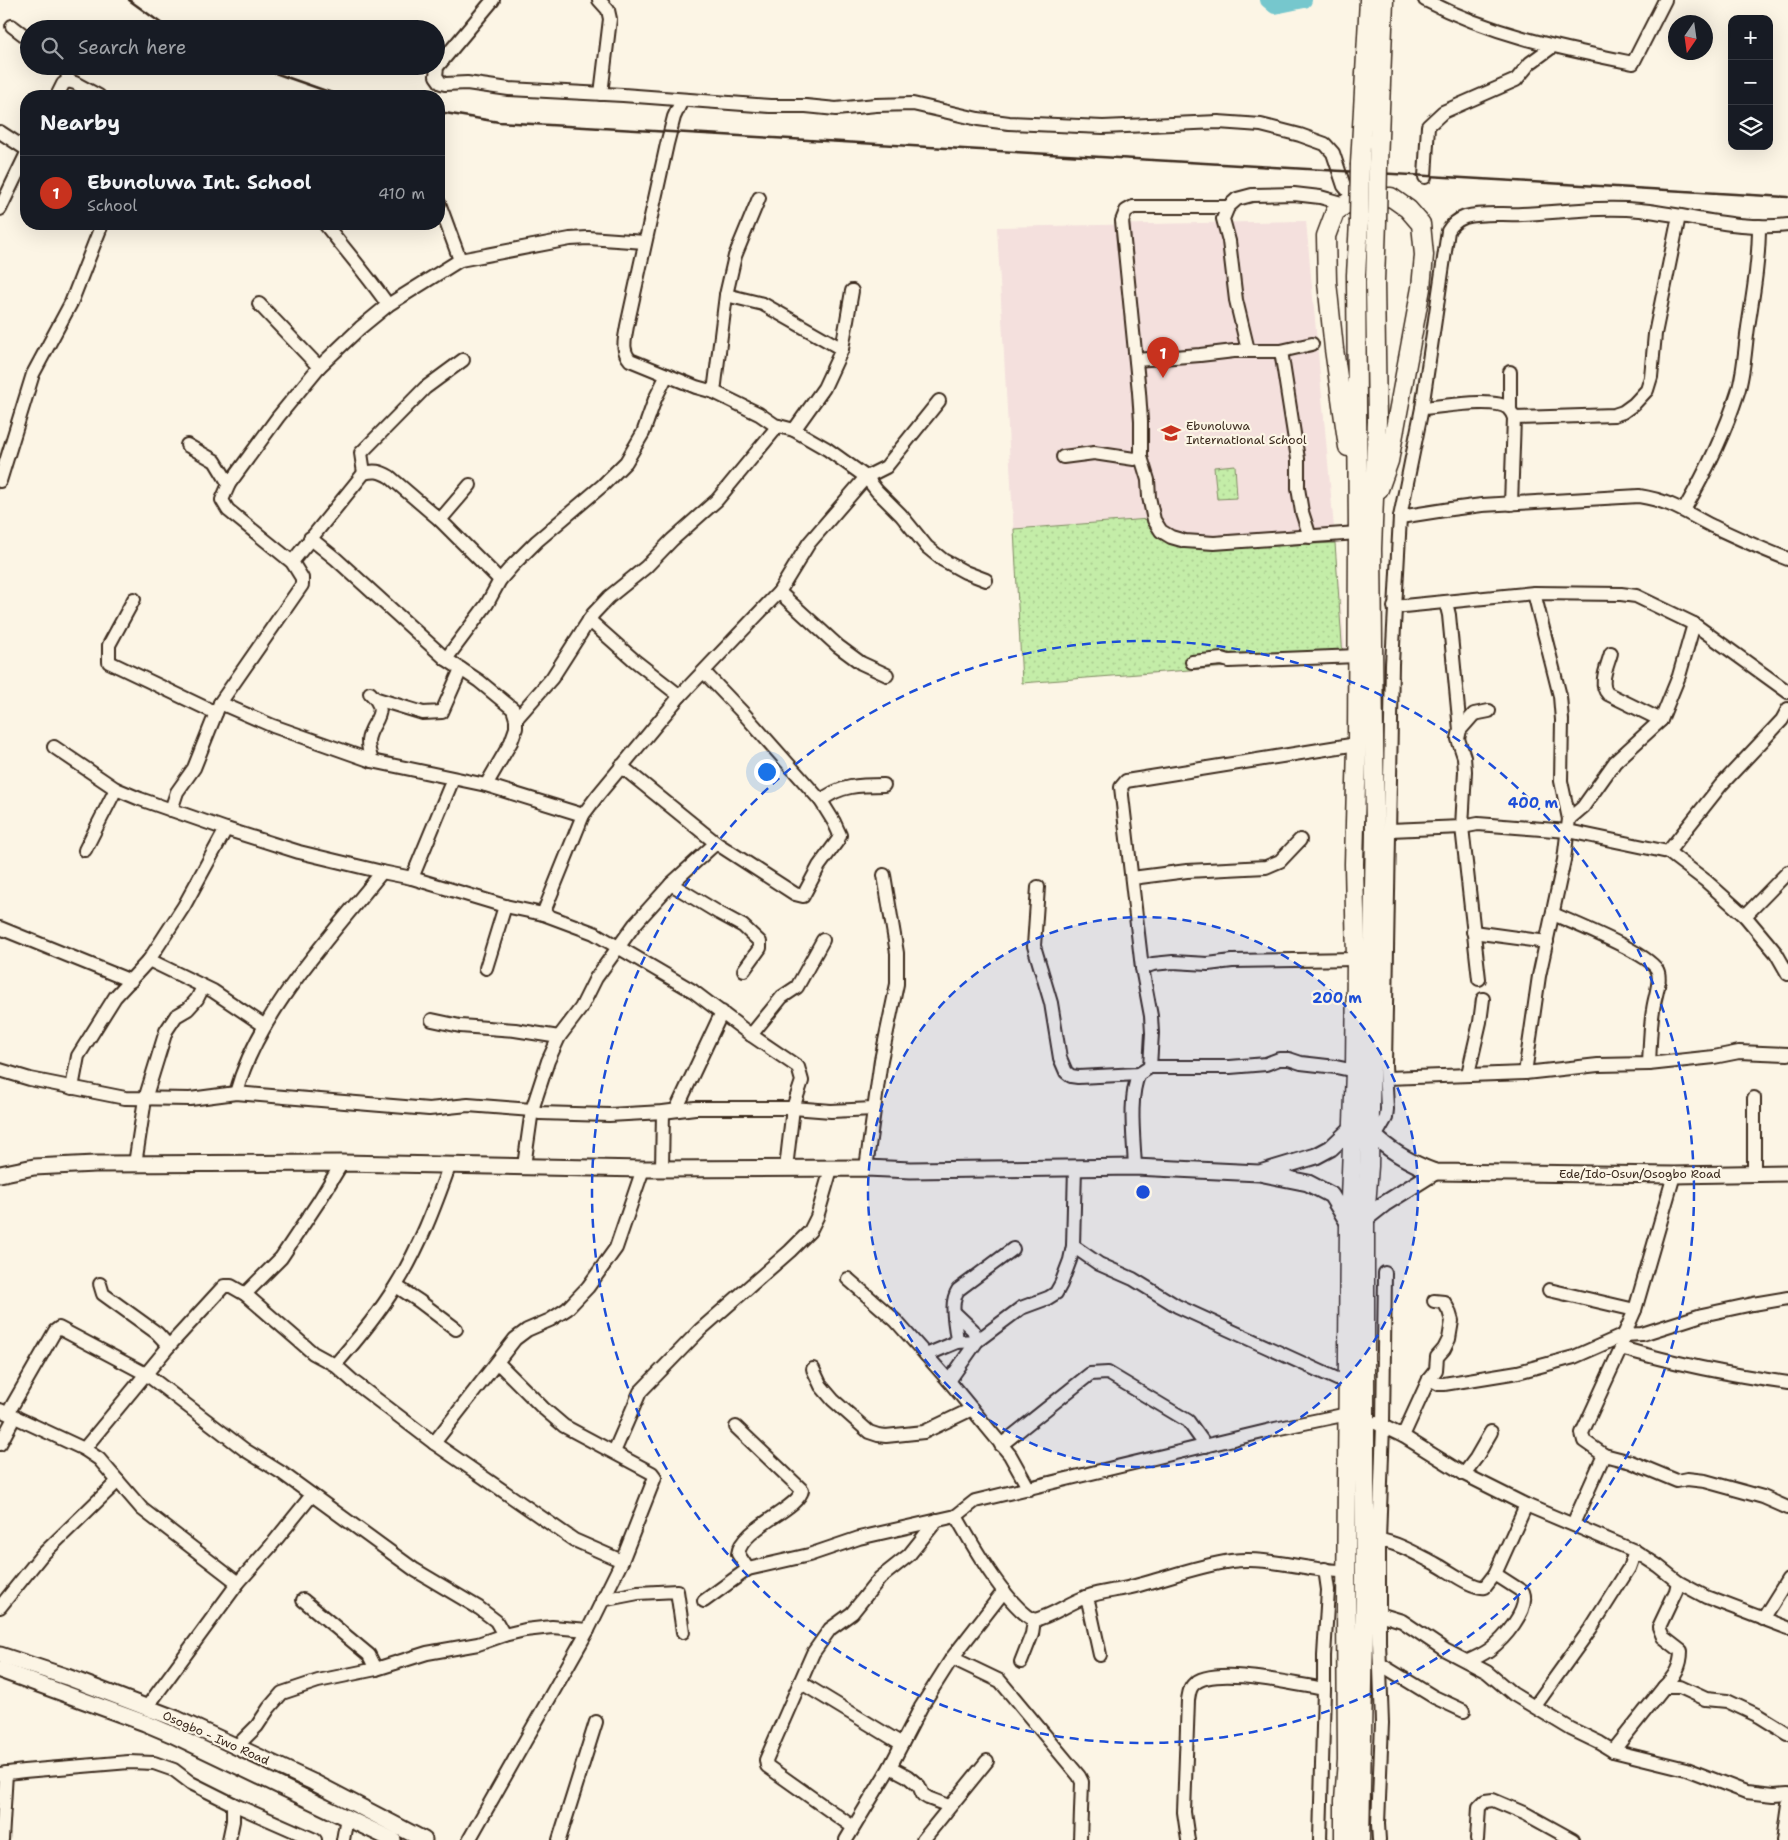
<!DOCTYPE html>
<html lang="en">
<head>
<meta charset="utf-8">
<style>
	:root { --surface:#171b24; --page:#20242c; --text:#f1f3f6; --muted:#9ea1a6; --line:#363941; --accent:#c8321e }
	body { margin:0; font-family:"Shantell Sans",sans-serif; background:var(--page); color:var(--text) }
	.controls { position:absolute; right:15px; top:15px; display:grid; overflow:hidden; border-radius:10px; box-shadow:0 5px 20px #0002 }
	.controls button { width:45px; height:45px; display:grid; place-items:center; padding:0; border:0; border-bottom:1px solid var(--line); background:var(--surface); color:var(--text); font:25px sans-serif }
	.compass { position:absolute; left:1668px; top:15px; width:45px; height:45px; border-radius:50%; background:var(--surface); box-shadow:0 5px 20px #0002; rotate:193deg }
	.you { position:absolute; left:766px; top:771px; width:18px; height:18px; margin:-12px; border:4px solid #fff; border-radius:50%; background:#1a73e8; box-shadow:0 0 0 8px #1a73e833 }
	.badge { display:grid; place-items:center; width:32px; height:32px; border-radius:50%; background:var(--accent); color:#fff; font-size:16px; font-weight:700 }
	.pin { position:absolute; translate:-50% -41px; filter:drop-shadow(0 1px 2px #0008) }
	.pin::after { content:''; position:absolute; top:26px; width:18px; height:15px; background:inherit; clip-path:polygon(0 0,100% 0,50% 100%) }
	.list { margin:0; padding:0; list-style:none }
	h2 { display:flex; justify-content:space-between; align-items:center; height:65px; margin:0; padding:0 20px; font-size:21px }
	h2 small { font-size:16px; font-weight:400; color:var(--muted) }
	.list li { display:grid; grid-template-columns:32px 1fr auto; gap:15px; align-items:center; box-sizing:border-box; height:75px; padding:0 20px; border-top:1px solid var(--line) }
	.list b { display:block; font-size:19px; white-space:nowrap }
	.list p { margin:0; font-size:16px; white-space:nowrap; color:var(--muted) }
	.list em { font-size:16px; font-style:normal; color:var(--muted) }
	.icon { flex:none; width:28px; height:28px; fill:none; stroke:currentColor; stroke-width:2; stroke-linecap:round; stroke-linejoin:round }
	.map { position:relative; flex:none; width:1788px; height:1840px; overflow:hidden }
	.search { position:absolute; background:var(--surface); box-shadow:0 5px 20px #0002; left:20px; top:20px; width:425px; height:55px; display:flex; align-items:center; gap:12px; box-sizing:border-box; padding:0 18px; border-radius:28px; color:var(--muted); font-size:19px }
	.panel { position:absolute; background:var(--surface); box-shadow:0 5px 20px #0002; left:20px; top:90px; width:425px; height:140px; border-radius:20px }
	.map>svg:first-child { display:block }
	.built { fill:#f4e0dd }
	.grass { fill:url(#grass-dots); stroke:#808c63 }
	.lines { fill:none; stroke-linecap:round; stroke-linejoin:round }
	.river { stroke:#76c7cd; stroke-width:16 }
	.minor-casing { stroke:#3b2a1e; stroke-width:16 }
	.major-casing { stroke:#3b2a1e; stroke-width:19 }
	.highway-casing { stroke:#3b2a1e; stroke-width:21 }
	.minor { stroke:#fcf5e5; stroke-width:12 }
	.major { stroke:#fcf5e5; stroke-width:15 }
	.highway { stroke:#fcf5e5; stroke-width:18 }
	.rail { stroke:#3b2a1e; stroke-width:2.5 }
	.highway-bridge-casing { stroke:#3b2a1e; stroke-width:21; stroke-linecap:butt }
	.highway-bridge { stroke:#fcf5e5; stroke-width:18 }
	.ring { fill:none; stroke:#1d4ed8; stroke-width:2.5; stroke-dasharray:9 6 }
	.labels { text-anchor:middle; stroke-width:4.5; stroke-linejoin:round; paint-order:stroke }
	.poi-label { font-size:12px; fill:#3b2a1e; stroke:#fcf5e5; text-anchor:start }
	.street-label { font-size:12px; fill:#3b2a1e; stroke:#fcf5e5 }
	.centre { fill:#1d4ed8; stroke:#fcf5e5; stroke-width:2.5 }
	.ring-label { font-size:15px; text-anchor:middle; font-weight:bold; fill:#1d4ed8; stroke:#fcf5e5; stroke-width:4.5; stroke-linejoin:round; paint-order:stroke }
</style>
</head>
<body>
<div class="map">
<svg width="1788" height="1840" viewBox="0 0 1788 1840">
	<defs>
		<pattern id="grass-dots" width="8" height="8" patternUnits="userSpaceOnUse" patternTransform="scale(1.25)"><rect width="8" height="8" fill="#c4eda8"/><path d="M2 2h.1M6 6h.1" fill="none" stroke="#a9cb90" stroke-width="1.8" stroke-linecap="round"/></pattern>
	</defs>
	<rect width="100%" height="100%" fill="#fcf5e5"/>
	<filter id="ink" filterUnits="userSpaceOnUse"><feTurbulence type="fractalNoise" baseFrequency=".02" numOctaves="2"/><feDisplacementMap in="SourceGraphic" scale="10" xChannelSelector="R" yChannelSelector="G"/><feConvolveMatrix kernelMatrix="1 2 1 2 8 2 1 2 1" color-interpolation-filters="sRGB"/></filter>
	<g filter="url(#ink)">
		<polygon class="built" points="1306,221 1346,660 1022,683 997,227"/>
		<g class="grass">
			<polygon points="1235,465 1237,498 1217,499 1214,467"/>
			<polygon points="1149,519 1157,535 1171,544 1204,549 1335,543 1343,658 1022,683 1014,529"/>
		</g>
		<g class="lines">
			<polyline class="river" points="1268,0 1275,6 1304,0"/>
			<defs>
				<g id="minor">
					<polyline points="493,0 437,67 436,76 441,83 445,84 467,83 509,89 623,95 770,106 806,106 836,109 876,105 913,104 978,119 1009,123 1103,127 1218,122 1261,125 1300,135 1325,144 1333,153 1344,186 1354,198"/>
					<polyline points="599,0 608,10 610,19 601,94"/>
					<path d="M1425 0C1493 35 1559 48 1633 63L1665 0"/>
					<polyline points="12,26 29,39"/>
					<polyline points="63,66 67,69 68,81"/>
					<polyline points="57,96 63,84 68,81 75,83 99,96"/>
					<path d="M682 100 674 117 667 144 627 326C625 339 621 350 630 360L696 387 714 392 759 414 775 425 794 430 827 449 866 477 877 491 901 515 927 547 943 560 965 572 986 580"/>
					<polyline points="0,132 26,149"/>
					<polyline points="1425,177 1428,126 1443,112 1516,80 1530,63 1552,47"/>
					<polyline points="439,203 460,260"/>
					<polyline points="1228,207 1133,207 1126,211 1122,221 1139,392 1141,421 1141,457 1148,480 1149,497 1154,520 1161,531 1171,537 1185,541 1214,543 1358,533"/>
					<polyline points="0,209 26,155"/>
					<path d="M325 224C346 251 368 276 388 305"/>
					<polyline points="726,295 763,304 842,349"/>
					<polyline points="259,304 319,367"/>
					<polyline points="1248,350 1236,300 1229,241 1223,219 1228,207 1237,199 1252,195 1294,194 1320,197 1345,204"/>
					<polyline points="1281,351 1298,459 1298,488 1302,512 1310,537"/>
					<polyline points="1136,360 1200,355 1234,351 1281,351 1312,344"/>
					<polyline points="714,392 726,295 735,256 759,198"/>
					<path d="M1422 408C1441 407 1494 397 1508 408 1511 411 1513 415 1514 418L1511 504"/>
					<polyline points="1510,409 1510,372"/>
					<polyline points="1514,418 1614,415 1623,412 1634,404 1647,390 1651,377 1655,334 1679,216"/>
					<polyline points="794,430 824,388 842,349 852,291"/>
					<polyline points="187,445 215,461 229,484"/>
					<polyline points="1063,457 1094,453 1134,459 1141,457"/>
					<polyline points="364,473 361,453 425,388 463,360"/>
					<polyline points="0,481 33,374 71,303 102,224"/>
					<path d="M1684 510C1706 472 1725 433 1738 392 1745 369 1745 344 1749 321 1754 289 1759 258 1759 226"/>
					<path d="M1400 517 1451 509 1482 505 1639 496C1670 501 1683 511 1710 525 1736 537 1761 549 1788 559"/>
					<polyline points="440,520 470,485"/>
					<polyline points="310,538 336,559 446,659 479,681 513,709 516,719 516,728 511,742 486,785"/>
					<path d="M292 562 364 473C374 470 380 471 390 477L440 520 500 580"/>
					<polyline points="779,592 838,646 861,663 887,675"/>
					<polyline points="134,599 109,645 109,662 216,713"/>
					<polyline points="1446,603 1449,615 1460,730"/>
					<polyline points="1394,607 1534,593 1621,594 1636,596 1694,624 1788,692"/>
					<polyline points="589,620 634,660 680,696"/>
					<path d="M1611 653C1608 665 1598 684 1608 694L1661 720"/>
					<polyline points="446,659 487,604 500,580 513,565 537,541 603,485 626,462 643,433 655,399 667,375"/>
					<polyline points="1192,662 1222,659 1229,661 1357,656"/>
					<path d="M370 693C392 714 370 721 368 741 368 748 370 755 372 761"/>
					<polyline points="377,699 423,713 442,712 461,669"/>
					<polyline points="220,703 273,726 372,761 486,785 583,815"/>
					<polyline points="516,719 552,678 593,614 609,597 646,567 672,540 717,500 778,426"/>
					<polyline points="54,747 116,789 140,799 226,829 299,852 382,872 412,878 505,906 543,914 594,933 693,991 751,1035 798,1067 802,1081 793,1108 786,1168"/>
					<polyline points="621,766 716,843 795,894 803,896 819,866 838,840 840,835 834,822 821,801 744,714 704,672"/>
					<path d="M821 801C839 785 861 785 884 785"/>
					<polyline points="171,810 177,792 194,768 220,703 302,585 302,578 292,562 228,510 222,500 229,484 278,417 319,367 360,328 388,305 460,260 570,239 588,238 645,242"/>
					<polyline points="1569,819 1583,807 1615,762 1661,720 1679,676 1694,624"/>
					<polyline points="1390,830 1462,827 1478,824 1568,831 1668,852 1706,881 1745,916 1776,953 1788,974"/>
					<polyline points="85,850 116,789"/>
					<polyline points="1668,852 1721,785 1782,720 1788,709"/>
					<polyline points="412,878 453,779"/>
					<polyline points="1132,878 1187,871 1266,867 1280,861 1300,840"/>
					<polyline points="671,884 719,913 743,926 760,942 760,948 744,970"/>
					<polyline points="1038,887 1034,946 1051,1003 1060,1058 1066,1072 1071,1076 1078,1077 1139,1074 1150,1067 1230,1067 1266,1064 1279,1059 1289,1059 1301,1063 1336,1067 1355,1071"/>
					<polyline points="543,914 583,815 598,795 680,696 779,592 809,543 866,477 886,467 939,401"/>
					<path d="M1553 914C1571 922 1654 955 1658 972 1661 983 1654 999 1653 1010 1650 1028 1650 1046 1649 1064"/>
					<polyline points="1745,916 1788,872"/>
					<polyline points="0,928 131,981"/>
					<polyline points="1473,932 1547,942"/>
					<polyline points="149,960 213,991 265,1026"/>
					<polyline points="486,968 505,906"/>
					<polyline points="1142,968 1153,964 1173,962 1208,964 1232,961 1356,959"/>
					<polyline points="1479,979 1462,827 1465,771 1464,757 1458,739 1460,730 1474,714 1489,711"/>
					<polyline points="432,1020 460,1026 515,1030 559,1037"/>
					<polyline points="751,1035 782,997 797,987 823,940"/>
					<polyline points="1150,1067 1152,1033 1151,1016 1142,968 1121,787 1126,781 1357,744"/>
					<polyline points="0,1070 30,1079 125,1098 190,1099 236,1093 429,1109 468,1105 532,1110 539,1113 609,1115 663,1112 695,1108 793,1108 831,1111 873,1109"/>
					<polyline points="1525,1073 1539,976 1564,860 1569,819 1561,781 1562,720 1560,696 1534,593"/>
					<polyline points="1468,1074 1480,1022 1483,999"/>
					<polyline points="1387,1078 1525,1073 1598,1065 1649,1064 1714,1057 1739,1052 1788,1054"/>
					<polyline points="72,1088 78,1056 115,997 149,960 184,906 226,829"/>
					<path d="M236 1093C258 1012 330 937 382 872"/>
					<polyline points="1754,1098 1754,1173"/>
					<polyline points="676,1110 722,1012"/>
					<path d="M1375 1137 1386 1118 1387 1109 1385 1064 1392 664 1400 517 1422 408 1448 231C1452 224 1457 220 1465 217 1484 212 1503 215 1522 214 1561 212 1602 206 1640 210 1689 215 1739 231 1788 225"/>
					<polyline points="135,1164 145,1099 166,1031 176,1016 188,1009 197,999 203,987"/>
					<polyline points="524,1166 532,1110 548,1061 559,1037 581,1008 596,978 635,924 671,884 716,843"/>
					<path d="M1135 1167C1134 1141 1128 1096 1139 1074"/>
					<polyline points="662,1168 663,1112"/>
					<polyline points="866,1168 881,1060 897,984 897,953 884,875"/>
					<polyline points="1674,1175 1635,1310 1624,1335 1621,1348 1582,1433 1584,1441 1604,1455 1631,1462 1677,1481 1687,1479 1705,1481 1763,1497 1788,1508"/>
					<polyline points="1073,1246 1099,1264 1133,1279 1177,1306 1348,1384"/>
					<polyline points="848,1279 896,1321 949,1381 1010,1455 1029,1489"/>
					<polyline points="100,1284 103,1294 157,1333 169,1346"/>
					<polyline points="396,1286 419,1301 456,1329"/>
					<polyline points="1549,1290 1635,1310"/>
					<polyline points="245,1294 281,1258 319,1201 342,1163"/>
					<path d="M957 1342C956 1326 949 1304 958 1290L1013 1249"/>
					<path d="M1621 1348C1676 1364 1731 1375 1788 1383"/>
					<polyline points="926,1355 957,1342 977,1341 973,1330 954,1312"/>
					<path d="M335 1365C357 1340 378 1315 395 1287 419 1249 435 1206 450 1164"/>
					<polyline points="813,1369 821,1386 833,1400 869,1432 878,1435 886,1436 924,1432 972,1409"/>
					<polyline points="1429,1379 1439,1384 1444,1384 1518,1372 1574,1357 1624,1335 1642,1334 1702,1315 1753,1304 1788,1298"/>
					<polyline points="949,1381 977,1341 1021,1308 1048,1298 1056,1293 1061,1284 1070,1260 1073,1246 1075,1167"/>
					<polyline points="0,1410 84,1449 99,1459 142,1509 238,1583"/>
					<polyline points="8,1413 55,1331 59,1328 146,1374 245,1450 282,1473 415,1570 479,1608 496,1621 504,1635"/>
					<polyline points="1376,1423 1403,1436 1464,1474 1526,1505 1635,1551 1658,1566 1678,1582 1706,1597 1788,1628"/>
					<path d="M736 1427 802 1490C799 1509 741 1528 738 1554L748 1569"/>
					<polyline points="1403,1436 1429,1379 1436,1370 1437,1357 1444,1349 1449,1339 1452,1321 1449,1311 1444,1302 1434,1301"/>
					<polyline points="434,1443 515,1339 527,1330 550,1320 567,1309 588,1287 616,1248 643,1169"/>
					<polyline points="0,1444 15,1416"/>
					<polyline points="1001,1445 1090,1374 1108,1373 1188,1421 1206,1446"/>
					<polyline points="84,1449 169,1346 224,1286 231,1286 245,1294 313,1353 335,1365 354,1382 434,1443 574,1540 622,1561"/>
					<polyline points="614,1452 640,1392 700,1330 790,1251 810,1231 817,1217 831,1169"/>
					<polyline points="1464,1474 1476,1458 1491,1432"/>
					<path d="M956 1516C972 1544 1006 1605 1034 1620 1053 1616 1068 1603 1086 1597 1100 1592 1113 1591 1127 1588 1162 1580 1195 1566 1231 1561 1272 1556 1308 1572 1348 1571"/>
					<polyline points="1573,1524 1604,1455"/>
					<path d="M1379 1540C1399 1543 1418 1555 1436 1564 1448 1570 1472 1589 1485 1587L1495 1574 1526 1505"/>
					<path d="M1678 1582 1676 1591 1659 1627 1663 1637 1681 1651C1681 1666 1675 1676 1664 1687H1680L1706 1699 1727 1701 1759 1716 1788 1734"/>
					<polyline points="1085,1597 1089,1605 1100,1655"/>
					<polyline points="303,1600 369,1655 376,1669"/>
					<polyline points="602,1600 638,1593 677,1591 683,1632"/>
					<polyline points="704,1601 748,1569 809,1555 859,1538 956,1516 975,1501 1275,1429 1348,1414"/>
					<polyline points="0,1607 41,1556 118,1481"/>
					<polyline points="1379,1614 1402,1621 1445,1650 1487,1672 1513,1694 1571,1729 1600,1743 1613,1751 1686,1769 1746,1792 1774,1795 1788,1794"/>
					<polyline points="1763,1619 1788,1579"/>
					<polyline points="952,1658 1000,1681 1079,1776 1082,1782 1080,1840"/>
					<path d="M1468 1661C1475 1658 1482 1655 1489 1650 1503 1640 1530 1610 1523 1592L1495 1574"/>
					<polyline points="1021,1662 1032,1634 1034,1620"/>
					<polyline points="1380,1664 1434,1697 1464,1711"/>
					<polyline points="800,1682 902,1744"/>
					<polyline points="1535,1706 1591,1628 1629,1568 1635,1551"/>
					<polyline points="147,1707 238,1583 270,1547 312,1495"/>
					<polyline points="236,1747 257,1726 269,1708 282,1693 318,1681 376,1669 427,1653 478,1644 504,1635 525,1630 552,1627 588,1630"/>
					<polyline points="1613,1751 1664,1687"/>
					<polyline points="890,1767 907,1776 919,1786 923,1795 928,1798 949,1806"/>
					<polyline points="0,1774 24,1771 129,1762 154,1763 174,1770 191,1783 233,1804 315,1840"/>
					<polyline points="853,1827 767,1766 766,1760 813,1653 830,1629 852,1613 880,1578 909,1555 937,1520"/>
					<polyline points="2,1840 6,1773"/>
					<polyline points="229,1840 233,1821 233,1804"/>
					<polyline points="343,1840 347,1817"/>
					<polyline points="469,1840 588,1630 622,1561 655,1477 652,1473 564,1426 543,1408 498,1363"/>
					<polyline points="559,1840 596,1722"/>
					<polyline points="846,1840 890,1767 921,1707 952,1658 1004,1591"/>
					<polyline points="923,1840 987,1761"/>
					<path d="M1188 1840 1184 1812 1188 1700C1189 1695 1189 1689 1193 1685 1212 1664 1298 1685 1324 1689V1656L1328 1590 1325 1569"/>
					<polyline points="1320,1840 1324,1689"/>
					<polyline points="1379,1840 1378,1824 1382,1723 1379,1641 1379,1540 1383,1425 1385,1273"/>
					<polyline points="1477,1840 1479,1807 1485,1801 1493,1800 1526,1814 1573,1840"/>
					<polyline points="1783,1840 1788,1804"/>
				</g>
				<g id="major">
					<path d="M1369 1131C1388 1150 1410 1163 1435 1172L1674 1175 1788 1173"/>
					<polyline points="1263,1172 1316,1156 1331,1148 1353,1127"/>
					<polyline points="0,1174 34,1167 95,1164 342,1163 643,1169 866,1168 911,1170 1135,1167 1259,1173 1308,1183 1331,1195 1349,1224"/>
					<polyline points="1365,1219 1384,1204 1435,1172"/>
					<polyline points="0,1655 67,1677 177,1719 313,1782 424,1840"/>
					<polyline points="0,1670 145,1723 171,1734 393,1840"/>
				</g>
				<g id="highway">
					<polyline points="1360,164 1369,0"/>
					<polyline points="1378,164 1384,0"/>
					<polyline points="1348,447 1334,349 1327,282 1326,236 1335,212 1354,198 1391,197 1408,209 1421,224 1424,255 1421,288 1389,461 1379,489"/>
					<polyline points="1344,1840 1344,1801 1347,1760 1346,1609 1349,1224 1355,1071 1356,959 1354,864 1357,744 1358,533 1356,275 1359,222"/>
					<polyline points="1360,1840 1365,1578 1365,1219 1369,1166 1375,832 1372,549 1377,421 1375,282 1377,221"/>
				</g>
			</defs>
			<use href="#minor" class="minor-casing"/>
			<use href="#major" class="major-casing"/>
			<use href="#highway" class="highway-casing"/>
			<use href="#minor" class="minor"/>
			<use href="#major" class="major"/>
			<use href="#highway" class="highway"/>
			<g class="rail">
				<polyline points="129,0 169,29"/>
				<polyline points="255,66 332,93 349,96"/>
				<polyline points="439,112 499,122 1788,197"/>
			</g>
			<defs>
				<g id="highway-bridge">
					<polyline points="1377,221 1378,164"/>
					<polyline points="1359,222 1360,164"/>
				</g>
			</defs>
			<use href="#highway-bridge" class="highway-bridge-casing"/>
			<use href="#highway-bridge" class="highway-bridge"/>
		</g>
	</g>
	<circle cx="1143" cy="1192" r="275" fill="#1d4ed8" fill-opacity=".12"/>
	<g class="ring">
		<circle cx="1143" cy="1192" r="275"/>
		<circle cx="1143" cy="1192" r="551"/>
	</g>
	<defs>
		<symbol id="school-bare" viewBox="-9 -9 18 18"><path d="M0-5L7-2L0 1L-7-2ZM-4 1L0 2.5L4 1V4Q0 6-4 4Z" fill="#c8321e" stroke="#fcf5e5" stroke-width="2.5" paint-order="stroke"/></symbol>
	</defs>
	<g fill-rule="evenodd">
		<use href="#school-bare" x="1157" y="419" width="28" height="28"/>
	</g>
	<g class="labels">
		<g class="poi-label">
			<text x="1186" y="430">Ebunoluwa<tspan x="1186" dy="14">International School</tspan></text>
		</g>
		<g class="street-label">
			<text x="1640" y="1178">Ede/Ido-Osun/Osogbo Road</text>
			<text transform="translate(216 1738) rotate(24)" y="4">Osogbo - Iwo Road</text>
		</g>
	</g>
	<circle cx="1143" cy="1192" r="8" class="centre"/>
	<g class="ring-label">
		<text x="1533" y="808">400 m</text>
		<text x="1337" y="1003">200 m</text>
	</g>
</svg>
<div class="controls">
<button>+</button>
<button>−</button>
<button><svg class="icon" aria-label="layers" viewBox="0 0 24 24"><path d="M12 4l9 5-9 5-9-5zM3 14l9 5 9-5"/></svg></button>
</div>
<svg class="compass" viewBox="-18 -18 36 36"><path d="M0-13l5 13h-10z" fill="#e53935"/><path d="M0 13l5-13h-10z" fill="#9ea1a6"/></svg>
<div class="you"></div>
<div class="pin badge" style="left:1163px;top:378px">1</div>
<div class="search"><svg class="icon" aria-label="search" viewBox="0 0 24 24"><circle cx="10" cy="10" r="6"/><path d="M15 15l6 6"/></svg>Search here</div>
<section class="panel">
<h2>Nearby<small></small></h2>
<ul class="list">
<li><span class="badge">1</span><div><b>Ebunoluwa Int. School</b><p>School</p></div><em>410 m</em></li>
</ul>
</section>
</div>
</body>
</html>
